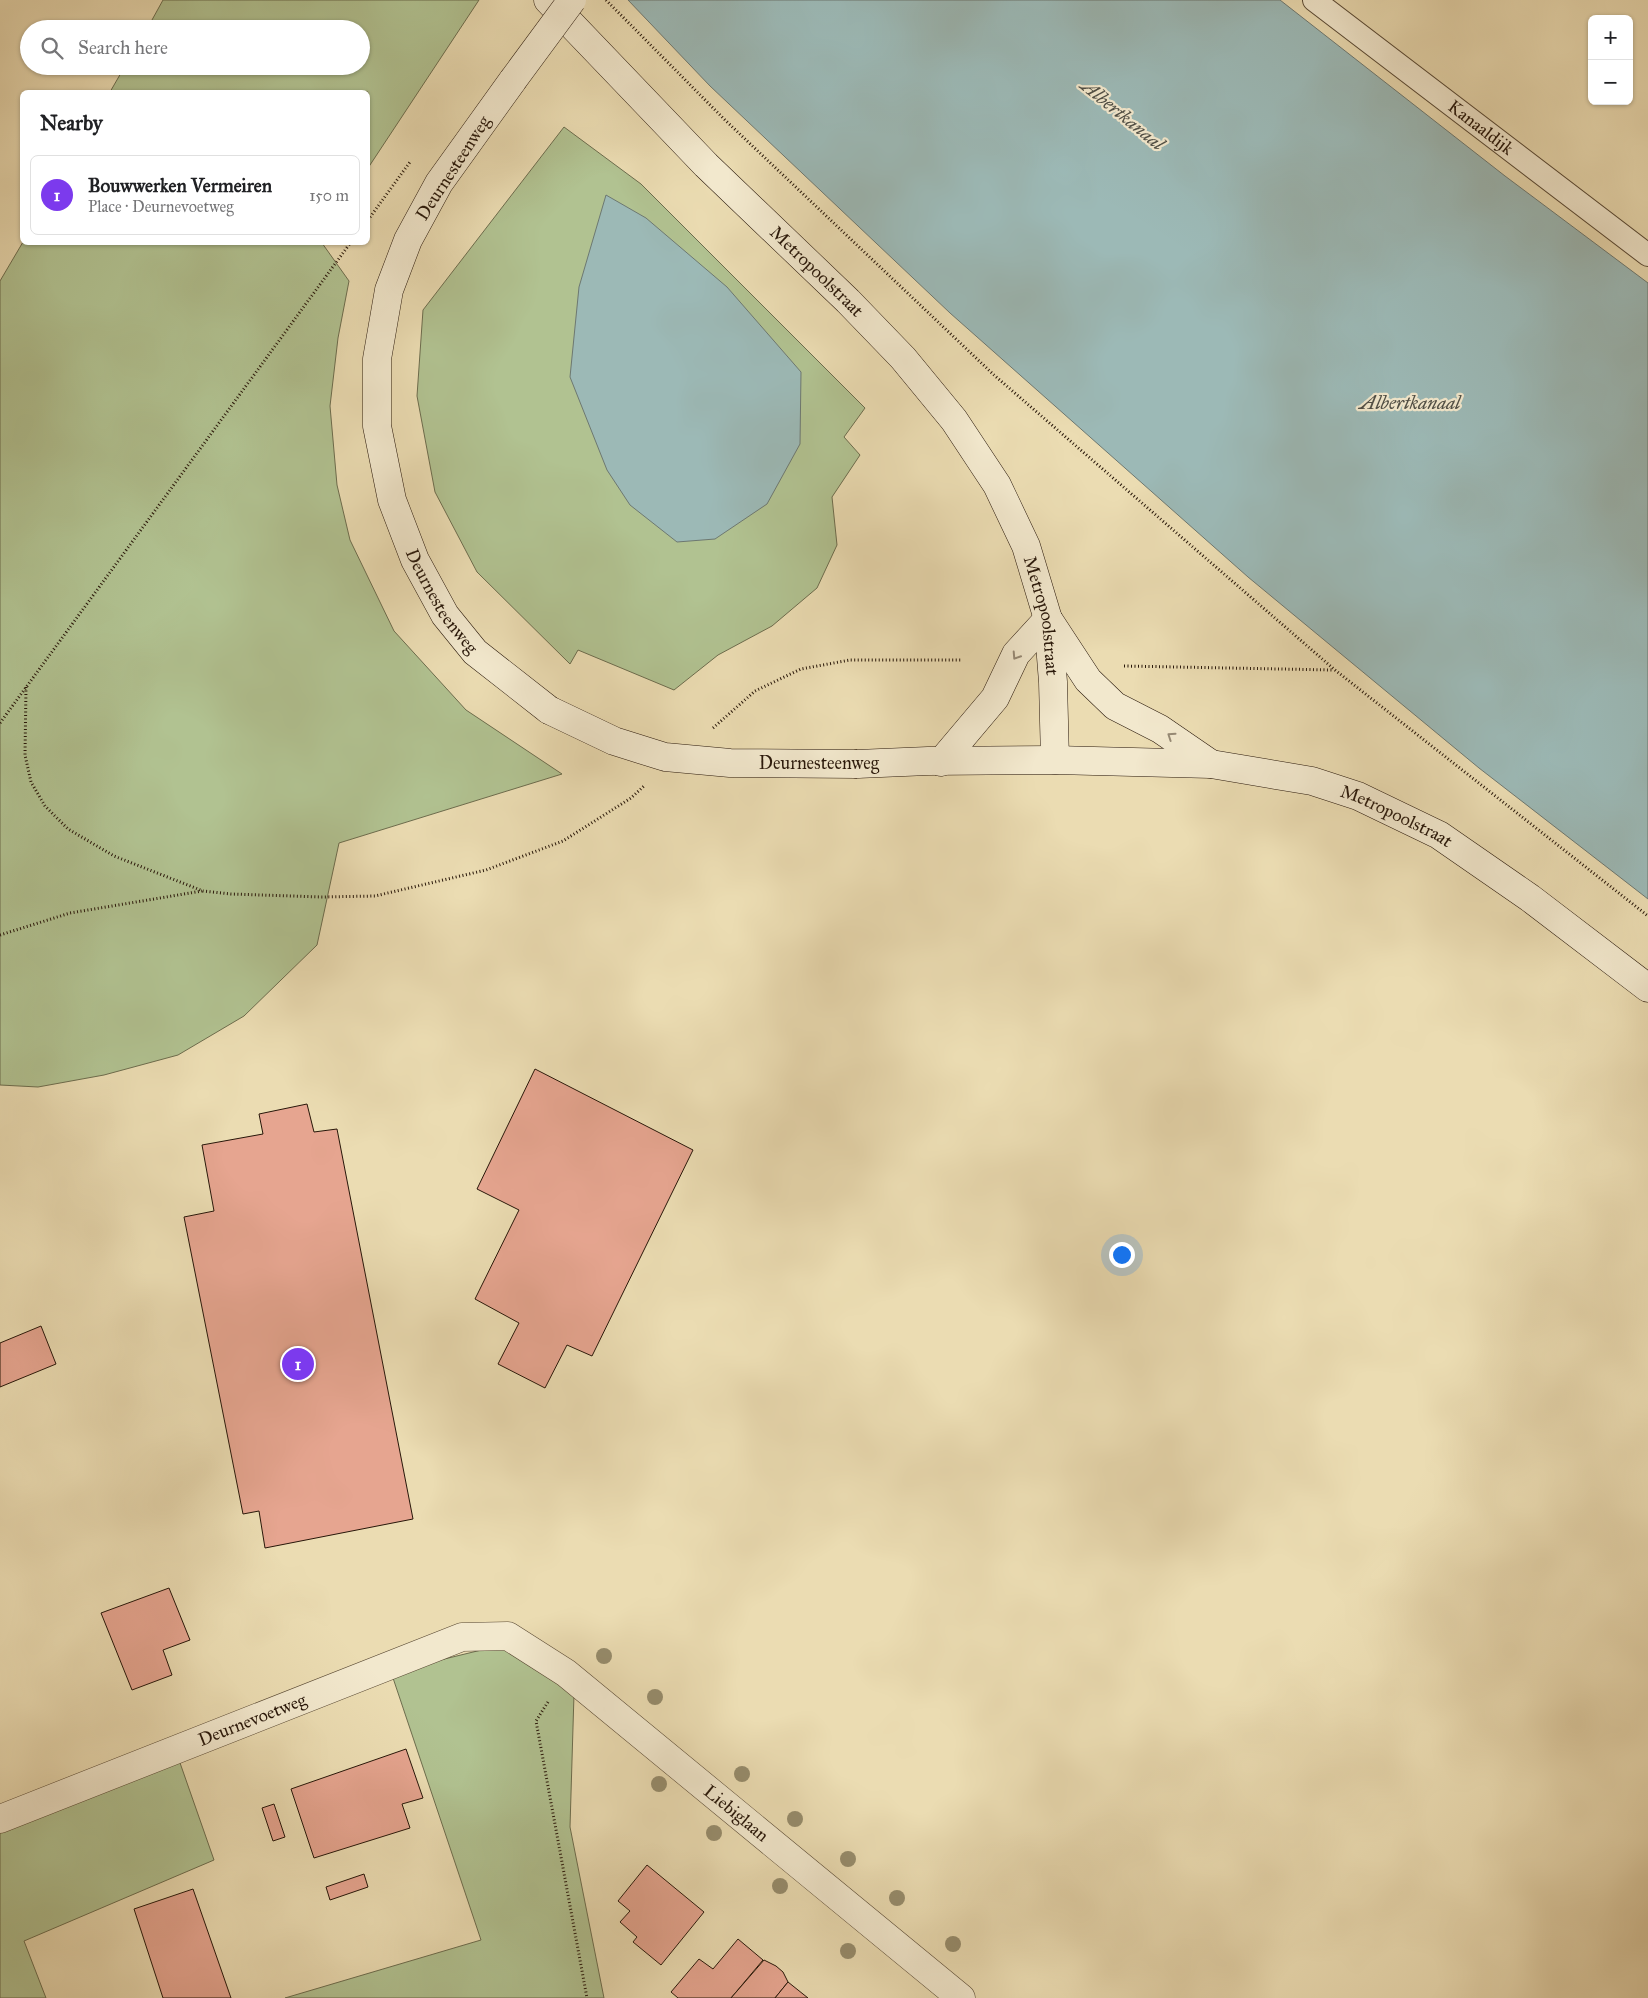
<!DOCTYPE html>
<html lang="en">
<head>
<meta charset="utf-8">
<style>
	:root { --surface:#fff; --page:#f6f6f6; --text:#202124; --muted:#757577; --line:#e0e0e0; --accent:#7c3aed }
	body { margin:0; font-family:"IM FELL Great Primer",serif; background:var(--page); color:var(--text) }
	.controls { position:absolute; right:15px; top:15px; display:grid; overflow:hidden; border-radius:8px; box-shadow:0 1px 4px #0004 }
	.controls button { width:45px; height:45px; display:grid; place-items:center; padding:0; border:0; border-bottom:1px solid var(--line); background:var(--surface); color:var(--text); font:25px sans-serif }
	.you { position:absolute; left:1121px; top:1254px; width:18px; height:18px; margin:-12px; border:4px solid #fff; border-radius:50%; background:#1a73e8; box-shadow:0 0 0 8px #1a73e833 }
	.badge { display:grid; place-items:center; width:32px; height:32px; border-radius:50%; background:var(--accent); color:#fff; font-size:16px; font-weight:700 }
	.pin { position:absolute; translate:-50% -50%; border:2px solid #fff; box-shadow:0 1px 5px #0006 }
	.list { margin:0; padding:0; list-style:none }
	h2 { display:flex; justify-content:space-between; align-items:center; height:65px; margin:0; padding:0 20px; font-size:21px }
	h2 small { font-size:16px; font-weight:400; color:var(--muted) }
	.list li { display:grid; grid-template-columns:32px 1fr auto; gap:15px; align-items:center; box-sizing:border-box; height:80px; margin:0 10px 10px; padding:0 10px; border:1px solid var(--line); border-radius:8px }
	.list b { display:block; font-size:19px; white-space:nowrap }
	.list p { margin:0; font-size:16px; white-space:nowrap; color:var(--muted) }
	.list em { font-size:16px; font-style:normal; color:var(--muted) }
	.icon { flex:none; width:28px; height:28px; fill:none; stroke:currentColor; stroke-width:2; stroke-linecap:round; stroke-linejoin:round }
	.map { position:relative; flex:none; width:1648px; height:1998px; overflow:hidden }
	.search { position:absolute; background:var(--surface); box-shadow:0 1px 4px #0004; left:20px; top:20px; width:350px; height:55px; display:flex; align-items:center; gap:12px; box-sizing:border-box; padding:0 18px; border-radius:28px; color:var(--muted); font-size:19px }
	.panel { position:absolute; background:var(--surface); box-shadow:0 1px 4px #0004; left:20px; top:90px; width:350px; height:155px; border-radius:8px }
	.map>svg:first-child { display:block }
	.green { fill:#b1c291; stroke:#6c6c4d }
	.water { fill:#9cb9b6; stroke:#6d7871 }
	.building { fill:#e6a590; stroke:#271609 }
	.lines { fill:none; stroke-linecap:round; stroke-linejoin:round }
	.lane-casing { stroke:#584833; stroke-width:24 }
	.street-casing { stroke:#584833; stroke-width:29 }
	.secondary-casing { stroke:#271609; stroke-width:29 }
	.path { stroke:#271609; stroke-width:3; stroke-dasharray:1 2.5; stroke-linecap:butt }
	.lane { stroke:#f2e8cd; stroke-width:22 }
	.street { stroke:#f2e8cd; stroke-width:28 }
	.secondary { stroke:#f2e8cd; stroke-width:28 }
	.secondary-bridge-casing { stroke:#271609; stroke-width:29; stroke-linecap:butt }
	.secondary-bridge { stroke:#f2e8cd; stroke-width:28 }
	.tree { fill:#968c6c }
	.oneway { stroke:#978a75 }
	.labels { text-anchor:middle; stroke-width:4.5; stroke-linejoin:round; paint-order:stroke }
	.street-label { font-size:18px; fill:#271609; stroke:#f2e8cd }
	.water-label { font-size:19px; font-style:italic; fill:#504f46; stroke:#f2e8cd }
</style>
</head>
<body>
<div class="map">
<svg width="1648" height="1998" viewBox="0 0 1648 1998">
	<rect width="100%" height="100%" fill="#ebdcb2"/>
	<filter id="stains"><feTurbulence type="fractalNoise" baseFrequency=".004" numOctaves="4"/><feColorMatrix values="0 0 0 0 .2 0 0 0 0 .09 0 0 0 0 .02 0 0 0 .5 -.17"/></filter>
	<radialGradient id="worn" r=".72"><stop offset=".6" stop-color="#630" stop-opacity="0"/><stop offset="1" stop-color="#630" stop-opacity=".3"/></radialGradient>
	<g class="green">
		<polygon points="163,0 479,0 368,168 368,92 110,92 125,66 361,66 361,29 147,29"/>
		<polygon points="564,127 641,184 865,408 844,437 860,455 832,497 837,545 817,588 772,626 718,655 674,690 578,650 570,664 477,572 435,492 417,396 423,310"/>
		<polygon points="23,242 322,243 349,281 338,338 330,406 337,485 350,540 394,631 466,710 562,774 339,843 317,945 244,1016 178,1055 104,1075 38,1087 0,1085 0,281"/>
		<polygon points="506,1644 574,1694 570,1827 604,1998 285,1998 481,1940 391,1672"/>
		<polygon points="179,1760 214,1860 24,1941 46,1998 0,1998 0,1822"/>
	</g>
	<g class="water">
		<polygon points="628,0 1280,0 1505,176 1648,283 1648,899 1479,768 1248,577 950,313 710,86"/>
		<polygon points="606,195 646,218 727,287 801,372 800,444 767,504 715,539 677,542 630,505 607,470 570,377 579,287"/>
	</g>
	<g class="building">
		<polygon points="535,1069 693,1150 592,1356 567,1345 545,1388 498,1364 519,1323 475,1299 519,1210 477,1189"/>
		<polygon points="307,1104 314,1132 337,1129 413,1519 265,1548 259,1511 243,1514 184,1217 214,1211 202,1145 263,1134 259,1114"/>
		<polygon points="41,1326 56,1364 0,1387 0,1343"/>
		<polygon points="169,1588 190,1640 163,1650 172,1675 132,1690 101,1613"/>
		<polygon points="406,1749 423,1798 402,1804 410,1828 314,1858 291,1789"/>
		<polygon points="274,1804 285,1837 273,1841 262,1808"/>
		<polygon points="647,1865 704,1912 661,1965 633,1942 637,1937 620,1922 630,1911 618,1901"/>
		<polygon points="364,1874 368,1887 330,1900 326,1887"/>
		<polygon points="193,1889 231,1998 163,1998 134,1909"/>
		<polygon points="738,1939 763,1960 731,1998 678,1998 671,1992 699,1959 713,1969"/>
		<polygon points="764,1960 776,1966 783,1972 788,1982 775,1998 731,1998"/>
		<polygon points="788,1982 808,1998 775,1998"/>
	</g>
	<g class="lines">
		<defs>
			<g id="lane">
				<path id="s1" d="M1314 0 1648 255"/>
			</g>
			<g id="street">
				<path id="s2" d="M0 1819 462 1637 508 1636 566 1673 961 1998"/>
			</g>
			<g id="secondary">
				<path id="s3" d="M548 0 706 165 848 301 903 358 954 420 997 485 1026 546 1048 619 1053 682 1055 760"/>
				<path id="s4" d="M513 80 439 183 408 240 389 290 377 359V426L392 500 415 560 445 615 475 652 549 710"/>
				<polyline points="1050,622 1088,680 1115,706 1160,729 1211,764"/>
				<polyline points="941,762 995,698 1016,654 1048,619"/>
				<path id="s5" d="M857 764 928 761 1055 760 1211 764 1312 781 1358 796 1439 835 1530 898 1648 988"/>
			</g>
		</defs>
		<use href="#lane" class="lane-casing"/>
		<use href="#street" class="street-casing"/>
		<use href="#secondary" class="secondary-casing"/>
		<g class="path">
			<polyline points="606,0 724,119 994,375 1335,670 1648,916"/>
			<polyline points="368,220 410,162"/>
			<polyline points="1124,666 1333,670"/>
			<polyline points="26,687 25,755 31,782 45,806 68,829 114,856 203,891 231,894 322,897 375,896 486,870 563,841 631,798 645,785"/>
			<polyline points="0,723 351,242"/>
			<polyline points="713,728 755,691 801,669 850,660 962,660"/>
			<polyline points="0,935 70,913 202,891"/>
			<polyline points="548,1702 536,1721 587,1998"/>
		</g>
		<use href="#lane" class="lane"/>
		<use href="#street" class="street"/>
		<use href="#secondary" class="secondary"/>
		<defs>
			<g id="secondary-bridge">
				<polyline points="513,80 572,0"/>
				<polyline points="549,710 614,741 665,757 730,763 857,764"/>
			</g>
		</defs>
		<use href="#secondary-bridge" class="secondary-bridge-casing"/>
		<use href="#secondary-bridge" class="secondary-bridge"/>
	</g>
	<g class="tree">
		<circle cx="604" cy="1656" r="8"/>
		<circle cx="655" cy="1697" r="8"/>
		<circle cx="742" cy="1774" r="8"/>
		<circle cx="659" cy="1784" r="8"/>
		<circle cx="795" cy="1819" r="8"/>
		<circle cx="714" cy="1833" r="8"/>
		<circle cx="848" cy="1859" r="8"/>
		<circle cx="780" cy="1886" r="8"/>
		<circle cx="897" cy="1898" r="8"/>
		<circle cx="953" cy="1944" r="8"/>
		<circle cx="848" cy="1951" r="8"/>
	</g>
	<defs><path id="oneway-chevron" d="M-2-3.5L2.5 0L-2 3.5" fill="none" stroke-width="1.6" stroke-linecap="round" stroke-linejoin="round" transform="scale(1.25)"/></defs>
	<g class="oneway">
		<use href="#oneway-chevron" transform="translate(1016 656) rotate(123)"/>
		<use href="#oneway-chevron" transform="translate(1171 736) rotate(-146)"/>
	</g>
	<g class="labels">
		<g class="street-label">
			<text dy="6" stroke="none"><textPath href="#s1" startOffset="210">Kanaaldijk</textPath></text>
			<text transform="translate(453 168) rotate(-57)" y="6">Deurnesteenweg</text>
			<text dy="6" stroke="none"><textPath href="#s3" startOffset="382">Metropoolstraat</textPath></text>
			<text dy="6" stroke="none"><textPath href="#s4" startOffset="571">Deurnesteenweg</textPath></text>
			<text dy="6" stroke="none"><textPath href="#s3" startOffset="802">Metropoolstraat</textPath></text>
			<text x="819" y="769">Deurnesteenweg</text>
			<text dy="6" stroke="none"><textPath href="#s5" startOffset="548">Metropoolstraat</textPath></text>
			<text dy="6" stroke="none"><textPath href="#s2" startOffset="271">Deurnevoetweg</textPath></text>
			<text dy="6" stroke="none"><textPath href="#s2" startOffset="832">Liebiglaan</textPath></text>
		</g>
		<g class="water-label">
			<text transform="translate(1123 114) rotate(39)" y="7">Albertkanaal</text>
			<text x="1410" y="409">Albertkanaal</text>
		</g>
	</g>
	<rect width="100%" height="100%" filter="url(#stains)"/>
	<rect width="100%" height="100%" fill="url(#worn)"/>
</svg>
<div class="controls">
<button>+</button>
<button>−</button>
</div>
<div class="you"></div>
<div class="pin badge" style="left:298px;top:1364px">1</div>
<div class="search"><svg class="icon" aria-label="search" viewBox="0 0 24 24"><circle cx="10" cy="10" r="6"/><path d="M15 15l6 6"/></svg>Search here</div>
<section class="panel">
<h2>Nearby<small></small></h2>
<ul class="list">
<li><span class="badge">1</span><div><b>Bouwwerken Vermeiren</b><p>Place · Deurnevoetweg</p></div><em>150 m</em></li>
</ul>
</section>
</div>
</body>
</html>
